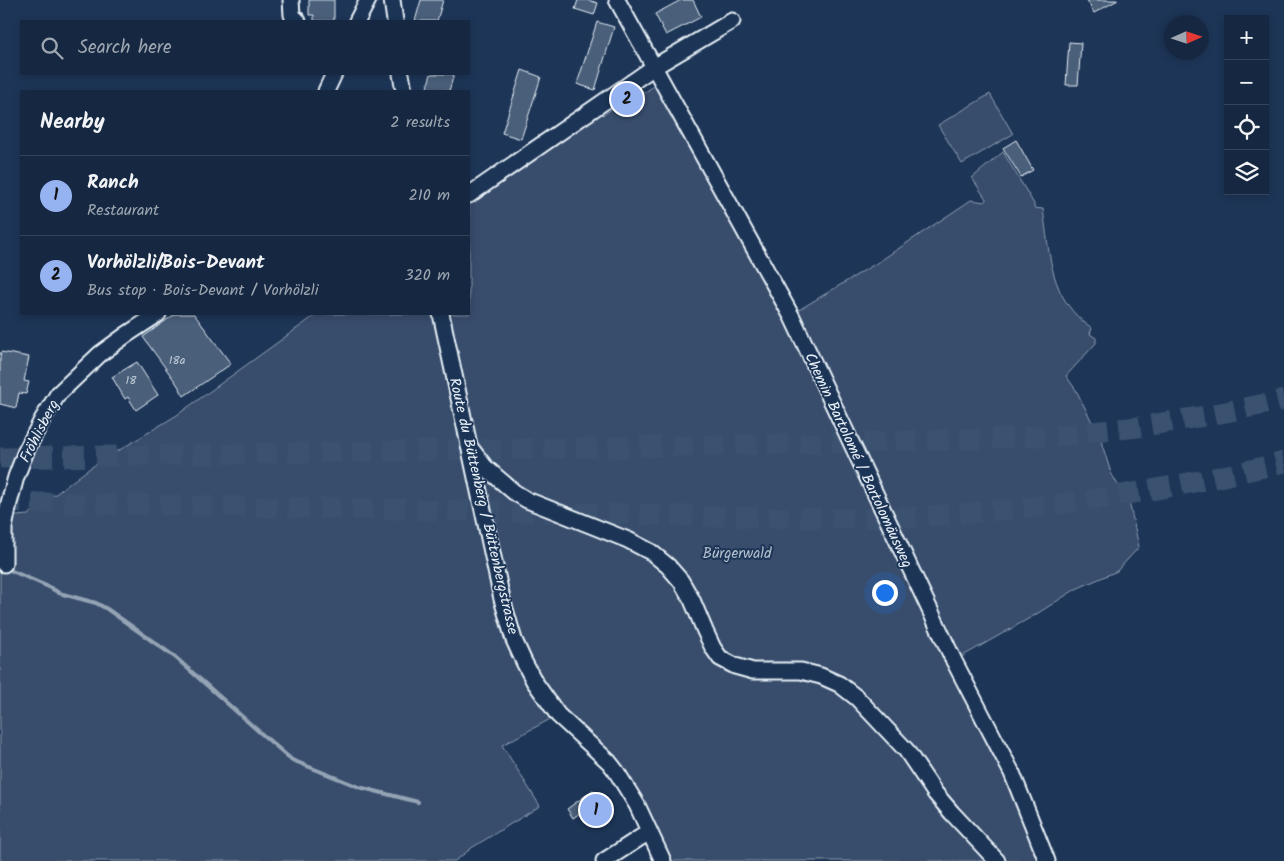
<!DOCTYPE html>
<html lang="en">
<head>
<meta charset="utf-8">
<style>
	:root { --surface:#162841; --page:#23344c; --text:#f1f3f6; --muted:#9ea6b1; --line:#35445a; --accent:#95b2f1 }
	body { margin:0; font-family:Kalam,sans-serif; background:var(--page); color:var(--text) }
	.controls { position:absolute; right:15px; top:15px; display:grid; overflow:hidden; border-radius:0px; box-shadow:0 2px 8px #0003 }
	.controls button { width:45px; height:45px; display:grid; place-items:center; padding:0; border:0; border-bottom:1px solid var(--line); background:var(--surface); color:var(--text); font:25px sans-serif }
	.compass { position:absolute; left:1164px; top:15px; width:45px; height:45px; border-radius:50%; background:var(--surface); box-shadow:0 2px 8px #0003; rotate:87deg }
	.you { position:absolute; left:884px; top:592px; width:18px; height:18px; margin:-12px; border:4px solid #fff; border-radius:50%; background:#1a73e8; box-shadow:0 0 0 8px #1a73e833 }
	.badge { display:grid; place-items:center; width:32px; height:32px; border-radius:50%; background:var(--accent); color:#111; font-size:16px; font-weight:700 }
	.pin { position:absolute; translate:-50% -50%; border:2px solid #fff; box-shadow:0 1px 5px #0006 }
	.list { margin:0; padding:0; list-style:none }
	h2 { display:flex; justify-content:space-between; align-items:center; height:65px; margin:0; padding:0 20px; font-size:21px }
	h2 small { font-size:16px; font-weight:400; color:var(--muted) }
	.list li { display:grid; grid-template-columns:32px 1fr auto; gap:15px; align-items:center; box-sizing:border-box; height:80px; padding:0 20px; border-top:1px solid var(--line) }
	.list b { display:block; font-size:19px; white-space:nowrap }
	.list p { margin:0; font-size:16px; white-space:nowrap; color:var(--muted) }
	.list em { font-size:16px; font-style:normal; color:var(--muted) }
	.icon { flex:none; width:28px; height:28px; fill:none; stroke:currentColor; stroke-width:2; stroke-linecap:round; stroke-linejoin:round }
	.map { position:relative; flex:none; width:1284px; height:861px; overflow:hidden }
	.search { position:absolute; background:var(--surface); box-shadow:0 2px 8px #0003; left:20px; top:20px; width:450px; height:55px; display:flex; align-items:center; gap:12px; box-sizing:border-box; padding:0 18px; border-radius:0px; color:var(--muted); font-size:19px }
	.panel { position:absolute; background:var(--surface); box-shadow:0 2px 8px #0003; left:20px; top:90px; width:450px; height:225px; border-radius:0px }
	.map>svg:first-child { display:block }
	.green { fill:#374d6c; stroke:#909fb2 }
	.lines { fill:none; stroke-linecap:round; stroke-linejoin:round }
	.stream { stroke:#95a4b5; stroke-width:4 }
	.building { fill:#495e7a; stroke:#e8f1f8 }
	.highway-tunnel { stroke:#3b516f; stroke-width:21; stroke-dasharray:21 11; stroke-linecap:butt }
	.minor-casing { stroke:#e8f1f8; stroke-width:19 }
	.minor { stroke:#1d3557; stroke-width:15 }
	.labels { text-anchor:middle; stroke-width:4; stroke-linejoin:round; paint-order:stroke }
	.number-label { font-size:12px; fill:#c0ccd8 }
	.street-label { font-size:15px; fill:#e8f1f8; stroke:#1d3557 }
	.park-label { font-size:15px; fill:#b3c0ce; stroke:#1d3557 }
</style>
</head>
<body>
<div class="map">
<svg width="1284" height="861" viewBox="0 0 1284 861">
	<rect width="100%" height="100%" fill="#1d3557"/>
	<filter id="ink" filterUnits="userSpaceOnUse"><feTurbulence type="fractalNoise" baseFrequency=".02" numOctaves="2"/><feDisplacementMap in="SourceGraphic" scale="10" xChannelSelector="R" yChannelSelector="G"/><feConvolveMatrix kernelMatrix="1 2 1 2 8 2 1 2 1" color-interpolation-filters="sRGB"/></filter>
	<g filter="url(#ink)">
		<g class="green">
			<path d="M658 83 784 317 797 311 880 261 971 200 985 202 986 199 972 178 1003 152 1034 204V208L1043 209C1050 254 1049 300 1092 328L1090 334 1096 338V343L1066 376 1076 390 1100 438 1111 473 1130 506 1139 547 1117 571 1076 589 1035 615 954 661 1047 861H663L637 805 558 715 502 745 540 806 473 847 455 861H0V554L6 517 28 515 90 468 177 415 317 314H469V203L601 113 603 115 641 89 644 93Z"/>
			<polygon points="990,94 1013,134 962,164 938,125"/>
		</g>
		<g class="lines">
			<polyline class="stream" points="12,571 51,588 59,593 96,603 107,609 175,657 256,729 292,760 359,787 418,802"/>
		</g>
		<g class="building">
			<polygon points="309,0 334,0 334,21 314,21 314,15 309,15"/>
			<polygon points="421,0 443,0 437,21 415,21"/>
			<polygon points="578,0 587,0 598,3 594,15 575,9"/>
			<polygon points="681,0 693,0 701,17 666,35 655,14"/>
			<polygon points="1087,0 1118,0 1094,13"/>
			<polygon points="597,22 614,27 595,90 577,84"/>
			<polygon points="1069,42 1081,43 1078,85 1066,85"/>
			<polygon points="522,70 541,77 521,139 502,133"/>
			<polygon points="431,74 454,74 449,91 426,91"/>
			<polygon points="1016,140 1033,170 1021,177 1003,148"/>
			<polygon points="175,314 194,314 231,364 184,396 177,384 143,337"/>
			<polygon points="1,352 29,357 24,381 29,382 26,394 19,393 16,408 0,404 0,358"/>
			<polygon points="137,362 158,395 136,410 128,397 125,399 112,377"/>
			<polygon points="593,790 607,810 594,819 587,808 573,818 567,809"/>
		</g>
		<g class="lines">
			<g class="highway-tunnel">
				<polyline points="0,458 736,445 983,439 1064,435 1138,427 1211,415 1284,400"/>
				<path d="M0 502C194 506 389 509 583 513 697 515 812 522 926 516 1047 509 1167 491 1284 462"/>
			</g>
			<defs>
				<g id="minor">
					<polyline points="291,0 292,15 298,21"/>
					<polyline points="392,0 395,21"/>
					<polyline points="617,0 792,317 954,661 1012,773 1047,861"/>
					<polyline points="357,21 368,0"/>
					<polyline points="401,74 404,91"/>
					<polyline points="326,91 334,74"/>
					<polyline points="469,195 654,67 732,21"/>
					<polyline points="441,314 502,599 514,640 524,662 534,681 558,715 609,762 616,771 637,805 663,861"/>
					<polyline points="469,446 485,467 514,492 527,500 628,540 651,552 668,566 681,581 692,600 705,631 713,648 720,658 735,666 753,671 801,671 821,676 839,684 857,698 906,750 935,793 952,813 997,861"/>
					<polyline points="4,564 4,528 9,503 16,477 26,451 42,420 58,394 100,354 126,335 158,314"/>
					<polyline points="604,861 649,832"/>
				</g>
			</defs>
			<use href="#minor" class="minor-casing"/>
			<use href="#minor" class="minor"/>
		</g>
	</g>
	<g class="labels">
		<g class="number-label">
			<text x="177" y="364">18a</text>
			<text x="131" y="384">18</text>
		</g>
		<g class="street-label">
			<text transform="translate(39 431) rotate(-63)" y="5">Fröhlisberg</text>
			<text transform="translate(859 460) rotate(65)" y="5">Chemin Bartolomé / Bartolomäusweg</text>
			<text transform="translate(484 506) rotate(77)" y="5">Route du Büttenberg / Büttenbergstrasse</text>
		</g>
		<g class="park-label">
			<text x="737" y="558">Bürgerwald</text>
		</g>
	</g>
</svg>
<div class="controls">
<button>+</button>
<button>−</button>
<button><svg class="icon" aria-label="locate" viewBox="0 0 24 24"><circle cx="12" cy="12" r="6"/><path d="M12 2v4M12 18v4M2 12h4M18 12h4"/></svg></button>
<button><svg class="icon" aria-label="layers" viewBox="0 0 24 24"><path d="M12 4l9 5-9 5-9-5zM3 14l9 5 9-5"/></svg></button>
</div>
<svg class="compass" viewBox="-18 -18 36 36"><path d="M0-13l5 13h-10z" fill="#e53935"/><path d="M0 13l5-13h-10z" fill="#9ea6b1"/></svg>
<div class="you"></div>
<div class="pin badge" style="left:596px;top:810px">1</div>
<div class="pin badge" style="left:627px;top:99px">2</div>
<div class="search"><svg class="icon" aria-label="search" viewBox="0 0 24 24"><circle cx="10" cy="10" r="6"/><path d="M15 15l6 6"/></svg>Search here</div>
<section class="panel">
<h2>Nearby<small>2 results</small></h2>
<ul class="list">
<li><span class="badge">1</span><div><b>Ranch</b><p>Restaurant</p></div><em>210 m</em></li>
<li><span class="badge">2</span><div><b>Vorhölzli/Bois-Devant</b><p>Bus stop · Bois-Devant / Vorhölzli</p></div><em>320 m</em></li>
</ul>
</section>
</div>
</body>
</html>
